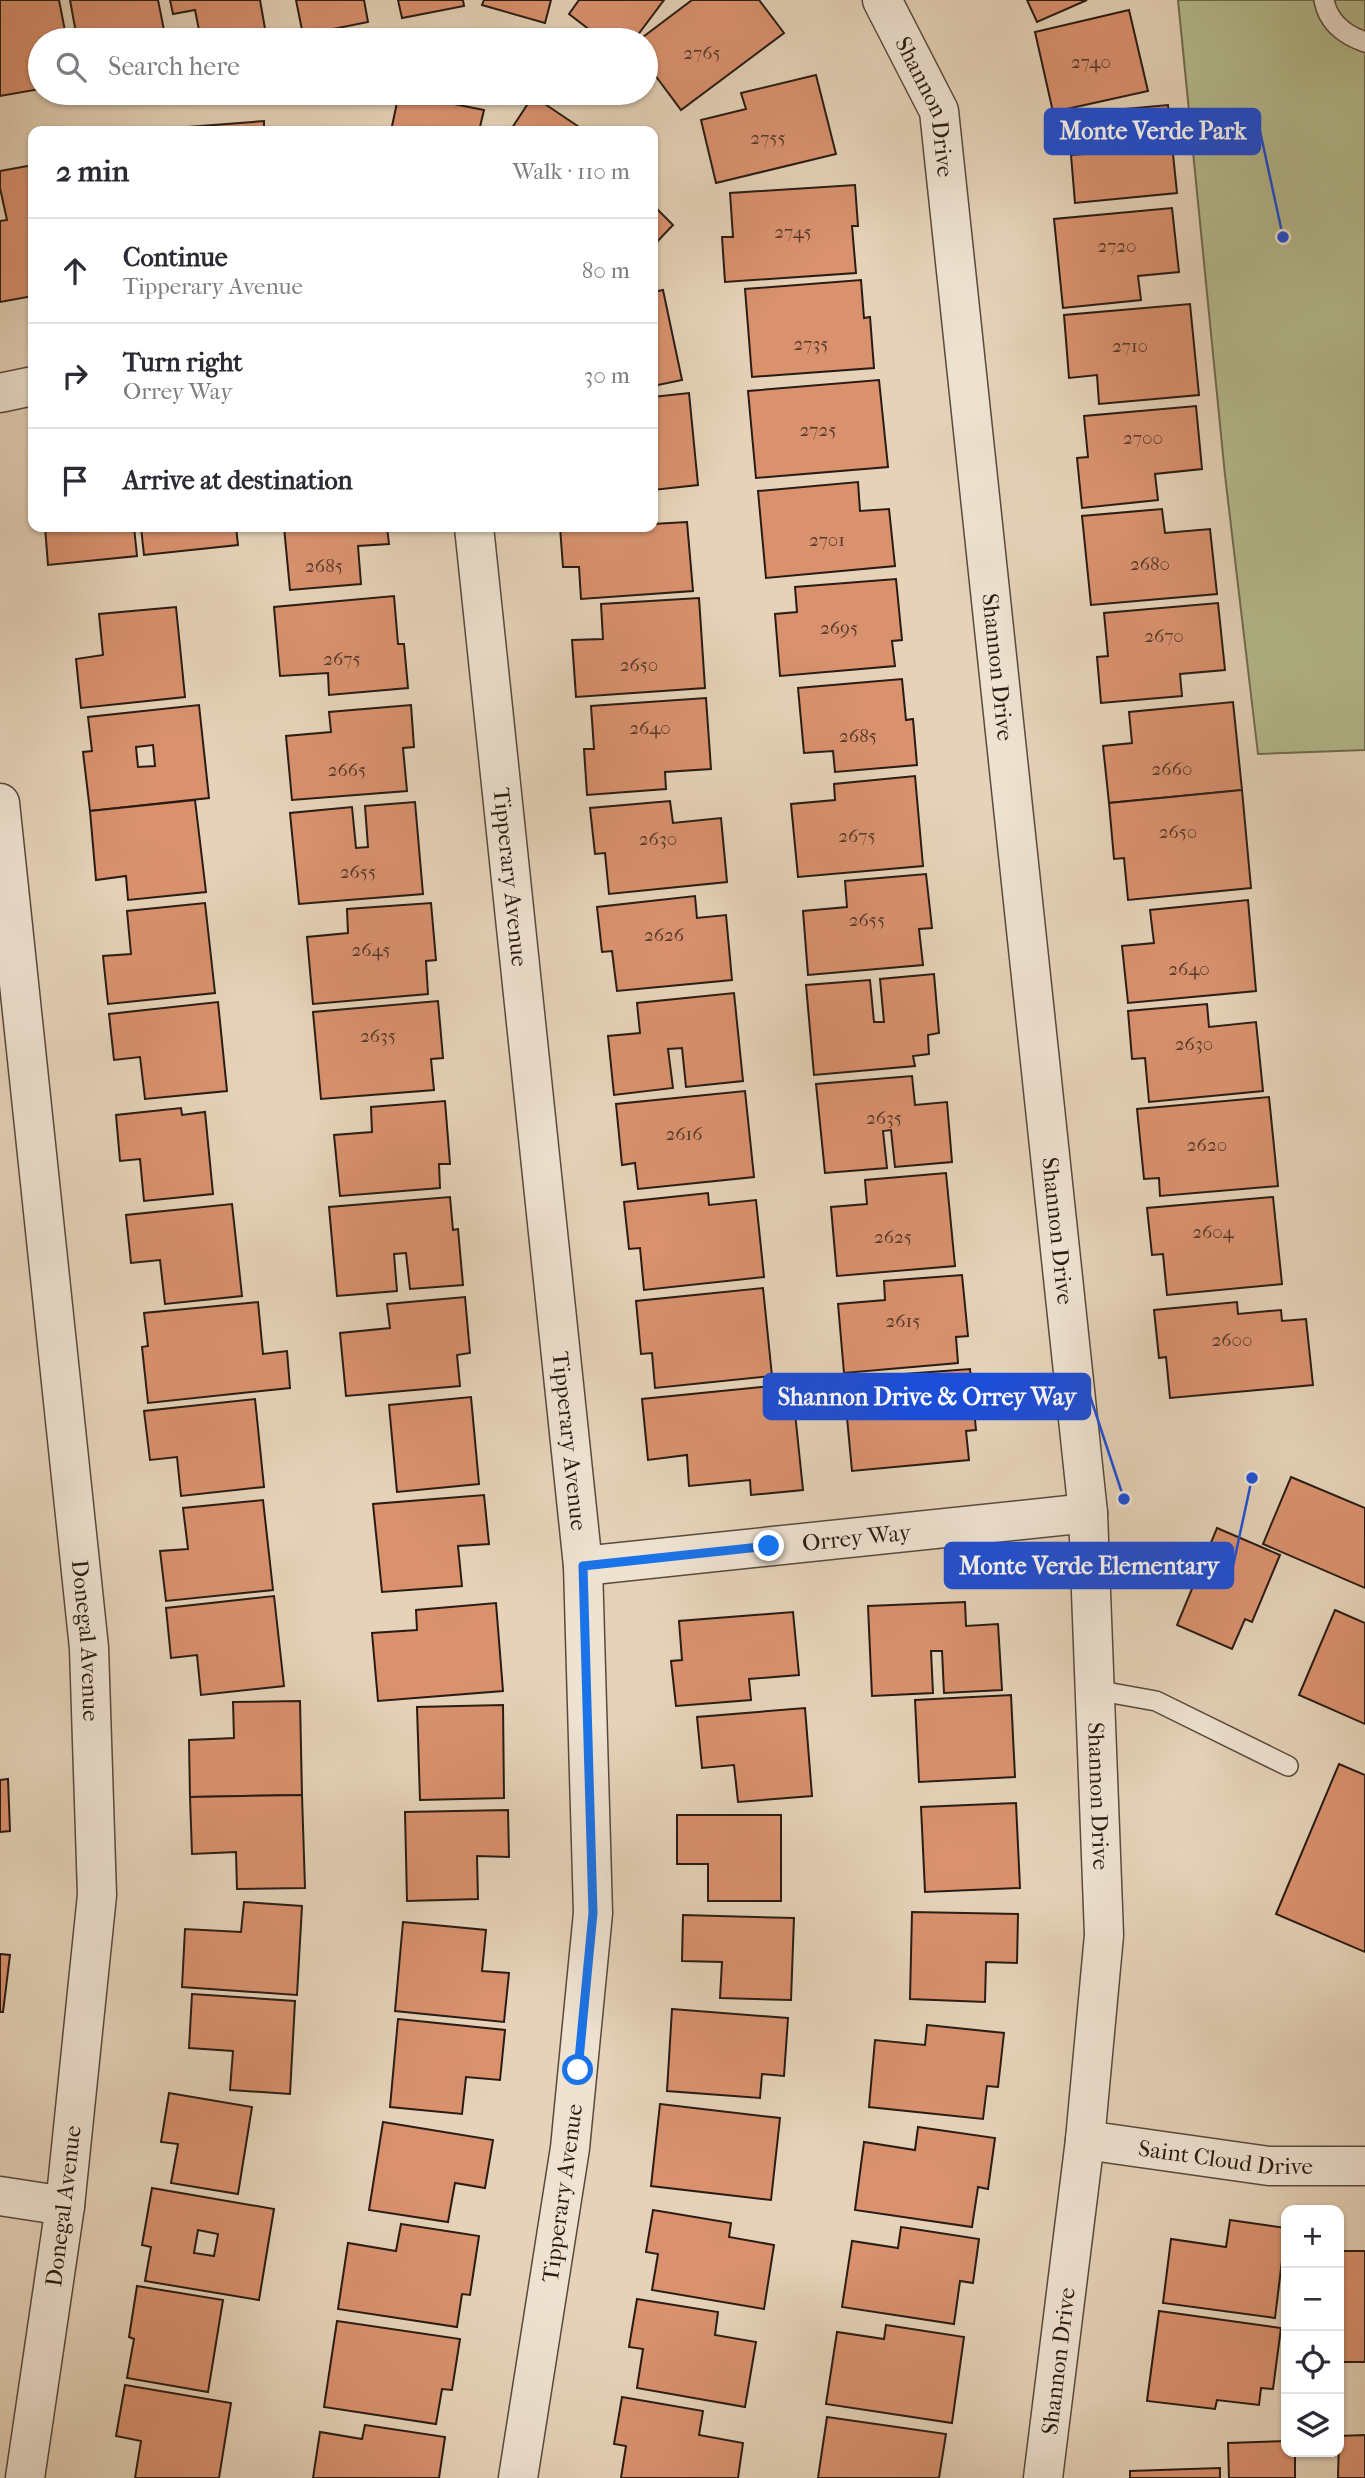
<!DOCTYPE html>
<html lang="en">
<head>
<meta charset="utf-8">
<style>
	:root { --surface:#fff; --page:#f7f7f7; --text:#2b2b33; --muted:#7c7c81; --line:#e1e1e2 }
	body { margin:0; font-family:"IM FELL French Canon",serif; background:var(--page); color:var(--text) }
	.controls { position:absolute; right:21px; bottom:21px; display:grid; overflow:hidden; border-radius:14px; box-shadow:0 2px 5px #0004 }
	.controls button { width:63px; height:63px; display:grid; place-items:center; padding:0; border:0; border-bottom:2px solid var(--line); background:var(--surface); color:var(--text); font:35px sans-serif }
	.stop { position:absolute; width:21px; height:21px; margin:-16px; border:5px solid #1a73e8; border-radius:50%; background:#fff }
	.stop.end { background:#1a73e8; border-color:#fff; box-shadow:0 2px 7px #0008 }
	.list { margin:0; padding:0; list-style:none }
	h2 { display:flex; justify-content:space-between; align-items:center; height:91px; margin:0; padding:0 28px; font-size:30px }
	h2 small { font-size:23px; font-weight:400; color:var(--muted) }
	.list li { display:grid; grid-template-columns:46px 1fr auto; gap:21px; align-items:center; box-sizing:border-box; height:105px; padding:0 28px; border-top:2px solid var(--line) }
	.list b { display:block; font-size:26px; white-space:nowrap }
	.list p { margin:0; font-size:23px; white-space:nowrap; color:var(--muted) }
	.list em { font-size:23px; font-style:normal; color:var(--muted) }
	.icon { flex:none; width:38px; height:38px; fill:none; stroke:currentColor; stroke-width:2; stroke-linecap:round; stroke-linejoin:round }
	.map { position:relative; flex:none; width:1365px; height:2478px; overflow:hidden }
	.search { position:absolute; background:var(--surface); box-shadow:0 2px 5px #0004; left:28px; top:28px; width:630px; height:77px; display:flex; align-items:center; gap:18px; box-sizing:border-box; padding:0 24px; border-radius:38px; color:var(--muted); font-size:26px }
	.panel { position:absolute; background:var(--surface); box-shadow:0 2px 5px #0004; left:28px; top:126px; width:630px; height:406px; border-radius:14px }
	.map>svg:first-child { display:block }
	.green { fill:#b5bb8e; stroke:#706c50; stroke-width:2 }
	.building { fill:#d9916e; stroke:#2a1c13; stroke-width:2; fill-rule:evenodd }
	.lines { fill:none; stroke-linecap:round; stroke-linejoin:round }
	.lane-casing { stroke:#594a3c; stroke-width:22 }
	.street-casing { stroke:#594a3c; stroke-width:41 }
	.lane { stroke:#eee2d1; stroke-width:19 }
	.street { stroke:#eee2d1; stroke-width:38 }
	.route { stroke:#1a73e8; stroke-width:9 }
	.labels { text-anchor:middle; stroke-width:5; stroke-linejoin:round; paint-order:stroke }
	.number-label { font-size:19px; fill:#56392a }
	.street-label { font-size:23px; fill:#2a1c13; stroke:#eee2d1 }
	.leader { fill:none; stroke:#1d4ed8; stroke-width:2.5 }
	.callout-dot { fill:#1d4ed8; stroke:#eee2d1; stroke-width:2.5 }
	.callout { fill:#1d4ed8; stroke:#1d4ed8; stroke-width:2.5 }
	.callout-label { font-size:24px; text-anchor:middle; font-weight:bold; fill:#fff }
</style>
</head>
<body>
<div class="map">
<svg width="1365" height="2478" viewBox="0 0 1365 2478">
	<rect width="100%" height="100%" fill="#e5d2b8"/>
	<filter id="stains"><feTurbulence type="fractalNoise" baseFrequency=".00286" numOctaves="4"/><feColorMatrix values="0 0 0 0 .2 0 0 0 0 .09 0 0 0 0 .02 0 0 0 .5 -.17"/></filter>
	<radialGradient id="worn" r=".72"><stop offset=".6" stop-color="#630" stop-opacity="0"/><stop offset="1" stop-color="#630" stop-opacity=".3"/></radialGradient>
	<polygon class="green" points="1178,0 1365,0 1365,750 1258,754 1225,475"/>
	<g class="building">
		<polygon points="0,0 59,0 66,36 40,40 40,89 0,96"/>
		<polygon points="70,0 158,0 166,40 97,40 95,29 76,33"/>
		<polygon points="170,0 260,0 267,40 201,40 195,10 173,14"/>
		<polygon points="296,0 364,0 368,22 303,35"/>
		<polygon points="398,0 463,0 464,6 402,18"/>
		<polygon points="484,0 551,0 545,23 482,5"/>
		<polygon points="579,0 664,0 634,40 603,40 569,14"/>
		<polygon points="692,0 759,0 784,33 681,110 646,63 646,40 639,40"/>
		<polygon points="1027,0 1087,0 1037,22"/>
		<polygon points="1129,10 1148,91 1053,112 1035,32"/>
		<polygon points="816,75 836,154 716,183 701,120 746,109 741,93"/>
		<polygon points="399,93 484,110 479,131 391,131"/>
		<polygon points="533,96 585,131 510,131"/>
		<polygon points="1168,105 1177,193 1075,203 1071,155 1096,153 1092,112"/>
		<polygon points="264,121 264,131 175,131 175,128"/>
		<polygon points="33,165 33,296 0,302 0,221 7,220 0,188 0,171"/>
		<polygon points="855,185 858,226 852,226 856,273 725,282 722,237 733,237 730,193"/>
		<polygon points="653,205 673,225 653,246"/>
		<polygon points="1172,208 1179,272 1138,276 1141,300 1063,308 1054,219"/>
		<polygon points="861,280 864,318 870,317 874,368 752,377 745,289"/>
		<polygon points="663,290 682,380 653,386 653,292"/>
		<polygon points="1190,304 1199,395 1099,404 1097,375 1069,378 1064,315"/>
		<polygon points="879,380 888,467 756,478 748,391"/>
		<polygon points="689,393 698,485 653,490 653,397"/>
		<polygon points="1196,406 1202,469 1155,474 1158,500 1082,508 1077,458 1088,457 1084,416"/>
		<polygon points="858,482 860,511 889,509 895,566 766,578 758,491"/>
		<polygon points="1162,509 1165,533 1210,529 1217,594 1091,605 1082,516"/>
		<polygon points="687,522 693,591 581,599 579,567 563,567 560,527 653,527 653,524"/>
		<polygon points="45,527 134,527 137,556 48,565"/>
		<polygon points="141,527 236,527 238,545 144,555"/>
		<polygon points="284,527 387,527 389,544 358,546 361,584 290,590"/>
		<polygon points="896,579 902,640 892,641 895,666 780,676 775,614 797,612 795,587"/>
		<polygon points="394,596 398,644 404,644 408,688 329,695 328,673 280,676 274,607"/>
		<polygon points="699,598 705,688 576,697 572,640 603,639 601,604"/>
		<polygon points="1218,603 1225,670 1180,674 1182,696 1101,703 1097,657 1108,656 1104,613"/>
		<polygon points="176,607 185,697 81,708 76,659 103,655 99,614"/>
		<polygon points="902,679 906,720 913,719 917,765 835,772 833,751 804,753 798,688"/>
		<polygon points="706,698 711,769 665,772 666,789 587,795 584,749 594,749 591,706"/>
		<polygon points="1233,702 1242,790 1109,803 1103,746 1132,743 1129,712"/>
		<path d="M199 705 209 798 90 811 83 752 92 751 88 717ZM153 745 155 766 138 767 136 747Z"/>
		<polygon points="411,705 414,747 403,748 407,791 292,800 286,736 331,732 329,712"/>
		<polygon points="915,776 923,866 798,877 791,804 835,800 834,784"/>
		<polygon points="1242,790 1251,888 1128,900 1124,858 1114,859 1109,803"/>
		<polygon points="195,800 206,892 128,900 126,876 96,880 90,811"/>
		<polygon points="670,801 673,823 721,818 727,882 609,894 605,853 595,854 590,808"/>
		<polygon points="415,802 423,894 299,904 290,813 352,807 356,848 368,847 365,806"/>
		<polygon points="926,874 932,928 919,929 923,965 808,975 803,911 847,907 845,881"/>
		<polygon points="695,896 697,918 726,915 732,980 617,991 612,951 602,952 597,907"/>
		<polygon points="1248,900 1256,991 1128,1003 1122,946 1154,943 1150,910"/>
		<polygon points="205,903 215,993 108,1004 103,956 131,954 127,911"/>
		<polygon points="431,903 436,960 426,961 428,994 313,1004 307,937 348,933 347,909"/>
		<polygon points="934,974 939,1033 928,1035 929,1054 913,1056 915,1066 814,1075 806,985 870,980 874,1022 884,1022 880,979"/>
		<polygon points="734,993 743,1081 686,1087 682,1048 668,1049 673,1088 614,1095 608,1036 640,1033 637,1003"/>
		<polygon points="438,1001 443,1058 431,1059 434,1090 321,1099 313,1012"/>
		<polygon points="218,1002 227,1091 145,1099 140,1057 114,1060 109,1014"/>
		<polygon points="1207,1004 1209,1027 1256,1022 1263,1091 1149,1102 1145,1058 1132,1059 1128,1011"/>
		<polygon points="912,1076 915,1105 947,1102 952,1162 895,1167 891,1130 883,1131 887,1168 825,1173 816,1084"/>
		<polygon points="745,1091 754,1177 638,1189 635,1163 622,1165 616,1104"/>
		<polygon points="1269,1097 1278,1186 1160,1196 1159,1178 1144,1179 1137,1109"/>
		<polygon points="445,1101 450,1164 439,1164 440,1188 340,1196 334,1135 372,1132 371,1107"/>
		<polygon points="181,1108 182,1115 205,1112 213,1194 144,1201 140,1159 120,1161 116,1115"/>
		<polygon points="946,1173 955,1266 837,1276 831,1207 867,1204 865,1180"/>
		<polygon points="708,1193 709,1205 756,1200 764,1277 644,1290 640,1248 629,1249 624,1202"/>
		<polygon points="450,1197 453,1230 458,1229 463,1285 410,1289 406,1253 394,1254 397,1291 337,1296 329,1207"/>
		<polygon points="1273,1197 1282,1284 1167,1295 1163,1254 1152,1255 1147,1208"/>
		<polygon points="232,1204 242,1296 165,1304 160,1260 131,1263 126,1215"/>
		<polygon points="962,1275 968,1336 956,1337 958,1363 844,1373 838,1304 885,1300 884,1281"/>
		<polygon points="763,1288 772,1376 655,1388 652,1353 641,1354 636,1301"/>
		<polygon points="465,1297 470,1353 457,1355 460,1386 346,1396 340,1333 390,1328 387,1304"/>
		<polygon points="258,1302 263,1354 287,1351 290,1388 148,1403 142,1347 148,1346 144,1313"/>
		<polygon points="1237,1302 1238,1314 1281,1310 1282,1321 1306,1319 1313,1385 1170,1398 1166,1357 1159,1358 1154,1310"/>
		<polygon points="970,1369 976,1430 966,1431 969,1460 852,1471 846,1407 893,1403 891,1375"/>
		<polygon points="792,1384 803,1490 751,1495 750,1480 689,1486 687,1455 648,1460 642,1399"/>
		<polygon points="471,1397 479,1484 397,1492 389,1405"/>
		<polygon points="255,1399 264,1487 181,1496 177,1457 150,1460 144,1411"/>
		<polygon points="1291,1477 1365,1508 1365,1588 1263,1544"/>
		<polygon points="484,1495 489,1544 458,1546 462,1586 382,1592 373,1504"/>
		<polygon points="263,1500 273,1590 166,1601 160,1551 188,1549 183,1508"/>
		<polygon points="1217,1528 1280,1555 1252,1622 1245,1619 1232,1649 1177,1625"/>
		<polygon points="274,1596 284,1686 201,1695 197,1655 171,1658 166,1608"/>
		<polygon points="965,1602 966,1626 998,1624 1002,1690 944,1693 942,1651 931,1651 933,1693 872,1696 868,1606"/>
		<polygon points="496,1603 503,1691 378,1701 372,1633 417,1630 416,1610"/>
		<polygon points="1335,1610 1365,1623 1365,1724 1299,1695"/>
		<polygon points="793,1612 799,1675 749,1679 751,1700 676,1706 671,1661 682,1660 679,1621"/>
		<polygon points="1011,1695 1015,1777 919,1782 915,1700"/>
		<polygon points="300,1701 302,1795 190,1797 189,1740 234,1738 233,1702"/>
		<polygon points="503,1705 504,1798 420,1800 417,1707"/>
		<polygon points="805,1708 812,1796 738,1802 734,1765 702,1768 697,1717"/>
		<polygon points="1339,1764 1365,1775 1365,1952 1276,1914"/>
		<polygon points="8,1779 10,1831 0,1832 0,1780"/>
		<polygon points="302,1795 305,1888 237,1889 236,1852 192,1854 190,1797"/>
		<polygon points="1016,1803 1020,1888 925,1892 921,1807"/>
		<polygon points="508,1810 509,1857 477,1856 478,1899 407,1901 405,1812"/>
		<polygon points="677,1815 781,1815 781,1901 708,1901 708,1864 677,1864"/>
		<polygon points="244,1902 302,1906 297,1995 182,1987 185,1929 241,1932"/>
		<polygon points="912,1912 1018,1914 1017,1963 986,1962 985,2002 910,1999"/>
		<polygon points="683,1915 794,1918 791,2000 720,1998 722,1962 682,1961"/>
		<polygon points="403,1922 486,1930 482,1971 509,1973 504,2022 395,2011"/>
		<polygon points="0,1954 10,1955 3,2012 0,2012"/>
		<polygon points="192,1994 295,2001 290,2094 230,2090 233,2051 189,2048"/>
		<polygon points="672,2009 788,2018 784,2076 762,2074 760,2098 667,2091"/>
		<polygon points="398,2019 505,2030 500,2080 466,2077 462,2114 390,2107"/>
		<polygon points="927,2025 1004,2033 998,2087 987,2086 983,2119 869,2107 875,2040 925,2045"/>
		<polygon points="169,2093 252,2107 238,2194 171,2183 178,2144 161,2142"/>
		<polygon points="660,2104 780,2118 771,2200 651,2186"/>
		<polygon points="383,2122 493,2140 485,2188 455,2183 448,2222 369,2210"/>
		<polygon points="918,2127 995,2138 988,2189 978,2187 972,2227 855,2210 864,2142 915,2150"/>
		<path d="M152 2188 274 2209 259 2300 145 2281 151 2247 142 2245ZM198 2230 218 2234 214 2256 194 2253Z"/>
		<polygon points="653,2210 731,2223 729,2237 774,2245 764,2309 652,2290 658,2254 646,2252"/>
		<polygon points="1230,2220 1286,2228 1275,2318 1163,2303 1171,2239 1226,2247"/>
		<polygon points="401,2224 479,2236 470,2295 462,2294 457,2327 338,2309 348,2243 396,2251"/>
		<polygon points="901,2227 979,2239 973,2283 960,2281 954,2324 842,2307 852,2241 898,2248"/>
		<rect x="1339" y="2251" width="26" height="111"/>
		<polygon points="137,2286 223,2300 208,2392 127,2378 134,2339 129,2337"/>
		<polygon points="637,2299 718,2312 715,2335 756,2342 745,2407 637,2388 643,2349 629,2347"/>
		<polygon points="1159,2311 1281,2328 1273,2389 1261,2388 1259,2405 1217,2400 1215,2409 1147,2401"/>
		<polygon points="337,2321 460,2339 452,2390 442,2389 436,2424 324,2407"/>
		<polygon points="886,2325 964,2337 952,2423 826,2404 837,2332 884,2339"/>
		<polygon points="125,2385 231,2403 219,2478 135,2478 141,2441 116,2436"/>
		<polygon points="622,2397 703,2411 699,2435 743,2443 738,2478 621,2478 626,2446 614,2444"/>
		<polygon points="827,2417 946,2434 939,2478 818,2478"/>
		<polygon points="365,2425 445,2437 439,2478 313,2478 320,2432 362,2439"/>
		<polygon points="1365,2435 1365,2478 1338,2478 1339,2436"/>
		<polygon points="1286,2441 1286,2452 1295,2452 1295,2478 1229,2478 1228,2443"/>
		<polygon points="1220,2468 1220,2478 1130,2478 1130,2471"/>
	</g>
	<g class="lines">
		<defs>
			<g id="lane">
				<path d="M1324 0C1328 22 1345 35 1365 42"/>
				<polyline points="1095,1690 1156,1701 1288,1766"/>
			</g>
			<g id="street">
				<path id="s1" d="M882 0 939 111 1088 1513 1104 1935 1085 2140 1043 2478"/>
				<polyline points="0,393 33,386"/>
				<path id="s2" d="M474 527 583 1566 593 1913 570 2148 518 2478"/>
				<path id="s3" d="M0 803 89 1648 97 1895 65 2206 25 2478"/>
				<path id="s4" d="M583 1566 1088 1513"/>
				<path id="s5" d="M1085 2140 1269 2166H1365"/>
				<polyline points="0,2196 65,2206"/>
			</g>
		</defs>
		<use href="#lane" class="lane-casing"/>
		<use href="#street" class="street-casing"/>
		<use href="#lane" class="lane"/>
		<use href="#street" class="street"/>
	</g>
	<g class="lines">
		<polyline class="route" points="578,2070 593,1913 583,1566 769,1546"/>
	</g>
	<g class="labels">
		<g class="number-label">
			<text x="702" y="59">2765</text>
			<text x="1091" y="68">2740</text>
			<text x="768" y="144">2755</text>
			<text x="793" y="238">2745</text>
			<text x="1117" y="252">2720</text>
			<text x="811" y="350">2735</text>
			<text x="1130" y="352">2710</text>
			<text x="818" y="436">2725</text>
			<text x="1143" y="444">2700</text>
			<text x="827" y="546">2701</text>
			<text x="1150" y="570">2680</text>
			<text x="324" y="572">2685</text>
			<text x="839" y="634">2695</text>
			<text x="1164" y="642">2670</text>
			<text x="342" y="665">2675</text>
			<text x="639" y="671">2650</text>
			<text x="650" y="734">2640</text>
			<text x="858" y="742">2685</text>
			<text x="1172" y="775">2660</text>
			<text x="347" y="776">2665</text>
			<text x="1178" y="838">2650</text>
			<text x="857" y="842">2675</text>
			<text x="658" y="845">2630</text>
			<text x="358" y="878">2655</text>
			<text x="867" y="926">2655</text>
			<text x="664" y="941">2626</text>
			<text x="371" y="956">2645</text>
			<text x="1189" y="975">2640</text>
			<text x="378" y="1042">2635</text>
			<text x="1194" y="1050">2630</text>
			<text x="884" y="1124">2635</text>
			<text x="684" y="1140">2616</text>
			<text x="1207" y="1151">2620</text>
			<text x="1213" y="1238">2604</text>
			<text x="893" y="1243">2625</text>
			<text x="903" y="1327">2615</text>
			<text x="1232" y="1346">2600</text>
		</g>
		<g class="street-label">
			<text dy="8" stroke="none"><textPath href="#s1" startOffset="117">Shannon Drive</textPath></text>
			<text dy="8" stroke="none"><textPath href="#s1" startOffset="684">Shannon Drive</textPath></text>
			<text dy="8" stroke="none"><textPath href="#s2" startOffset="352">Tipperary Avenue</textPath></text>
			<text dy="8" stroke="none"><textPath href="#s1" startOffset="1251">Shannon Drive</textPath></text>
			<text dy="8" stroke="none"><textPath href="#s2" startOffset="919">Tipperary Avenue</textPath></text>
			<text dy="8" stroke="none"><textPath href="#s4" startOffset="275">Orrey Way</textPath></text>
			<text dy="8" stroke="none"><textPath href="#s3" startOffset="842">Donegal Avenue</textPath></text>
			<text dy="8" stroke="none"><textPath href="#s1" startOffset="1818">Shannon Drive</textPath></text>
			<text dy="8" stroke="none"><textPath href="#s5" startOffset="142">Saint Cloud Drive</textPath></text>
			<text transform="translate(562 2193) rotate(-82)" y="8">Tipperary Avenue</text>
			<text transform="translate(63 2206) rotate(-83)" y="8">Donegal Avenue</text>
			<text transform="translate(1058 2361) rotate(-83)" y="8">Shannon Drive</text>
		</g>
	</g>
	<path class="leader" d="M1283 237L1260 131M1124 1499L1090 1396M1252 1478L1233 1566"/>
	<g class="callout-dot">
		<circle cx="1283" cy="237" r="7"/>
		<circle cx="1124" cy="1499" r="7"/>
		<circle cx="1252" cy="1478" r="7"/>
	</g>
	<g class="callout">
		<rect x="1045" y="109" width="215" height="45" rx="7"/>
		<rect x="764" y="1374" width="326" height="45" rx="7"/>
		<rect x="945" y="1543" width="288" height="45" rx="7"/>
	</g>
	<g class="callout-label">
		<text x="1153" y="139">Monte Verde Park</text>
		<text x="927" y="1405">Shannon Drive &amp; Orrey Way</text>
		<text x="1089" y="1574">Monte Verde Elementary</text>
	</g>
	<rect width="100%" height="100%" filter="url(#stains)"/>
	<rect width="100%" height="100%" fill="url(#worn)"/>
</svg>
<div class="controls">
<button>+</button>
<button>−</button>
<button><svg class="icon" aria-label="locate" viewBox="0 0 24 24"><circle cx="12" cy="12" r="6"/><path d="M12 2v4M12 18v4M2 12h4M18 12h4"/></svg></button>
<button><svg class="icon" aria-label="layers" viewBox="0 0 24 24"><path d="M12 4l9 5-9 5-9-5zM3 14l9 5 9-5"/></svg></button>
</div>
<div class="stop" style="left:578px;top:2070px"></div>
<div class="stop end" style="left:769px;top:1546px"></div>
<div class="search"><svg class="icon" aria-label="search" viewBox="0 0 24 24"><circle cx="10" cy="10" r="6"/><path d="M15 15l6 6"/></svg>Search here</div>
<section class="panel">
<h2>2 min<small>Walk · 110 m</small></h2>
<ul class="list">
<li><svg class="icon" aria-label="ahead" viewBox="0 0 24 24"><path d="M12 20V5M6 11l6-6 6 6"/></svg><div><b>Continue</b><p>Tipperary Avenue</p></div><em>80 m</em></li>
<li><svg class="icon" aria-label="right" viewBox="0 0 24 24"><path d="M7 20v-9h11M14 6l5 5-5 5"/></svg><div><b>Turn right</b><p>Orrey Way</p></div><em>30 m</em></li>
<li><svg class="icon" aria-label="arrive" viewBox="0 0 24 24"><path d="M6 21V4h12l-3 4 3 4H6"/></svg><div><b>Arrive at destination</b></div></li>
</ul>
</section>
</div>
</body>
</html>
